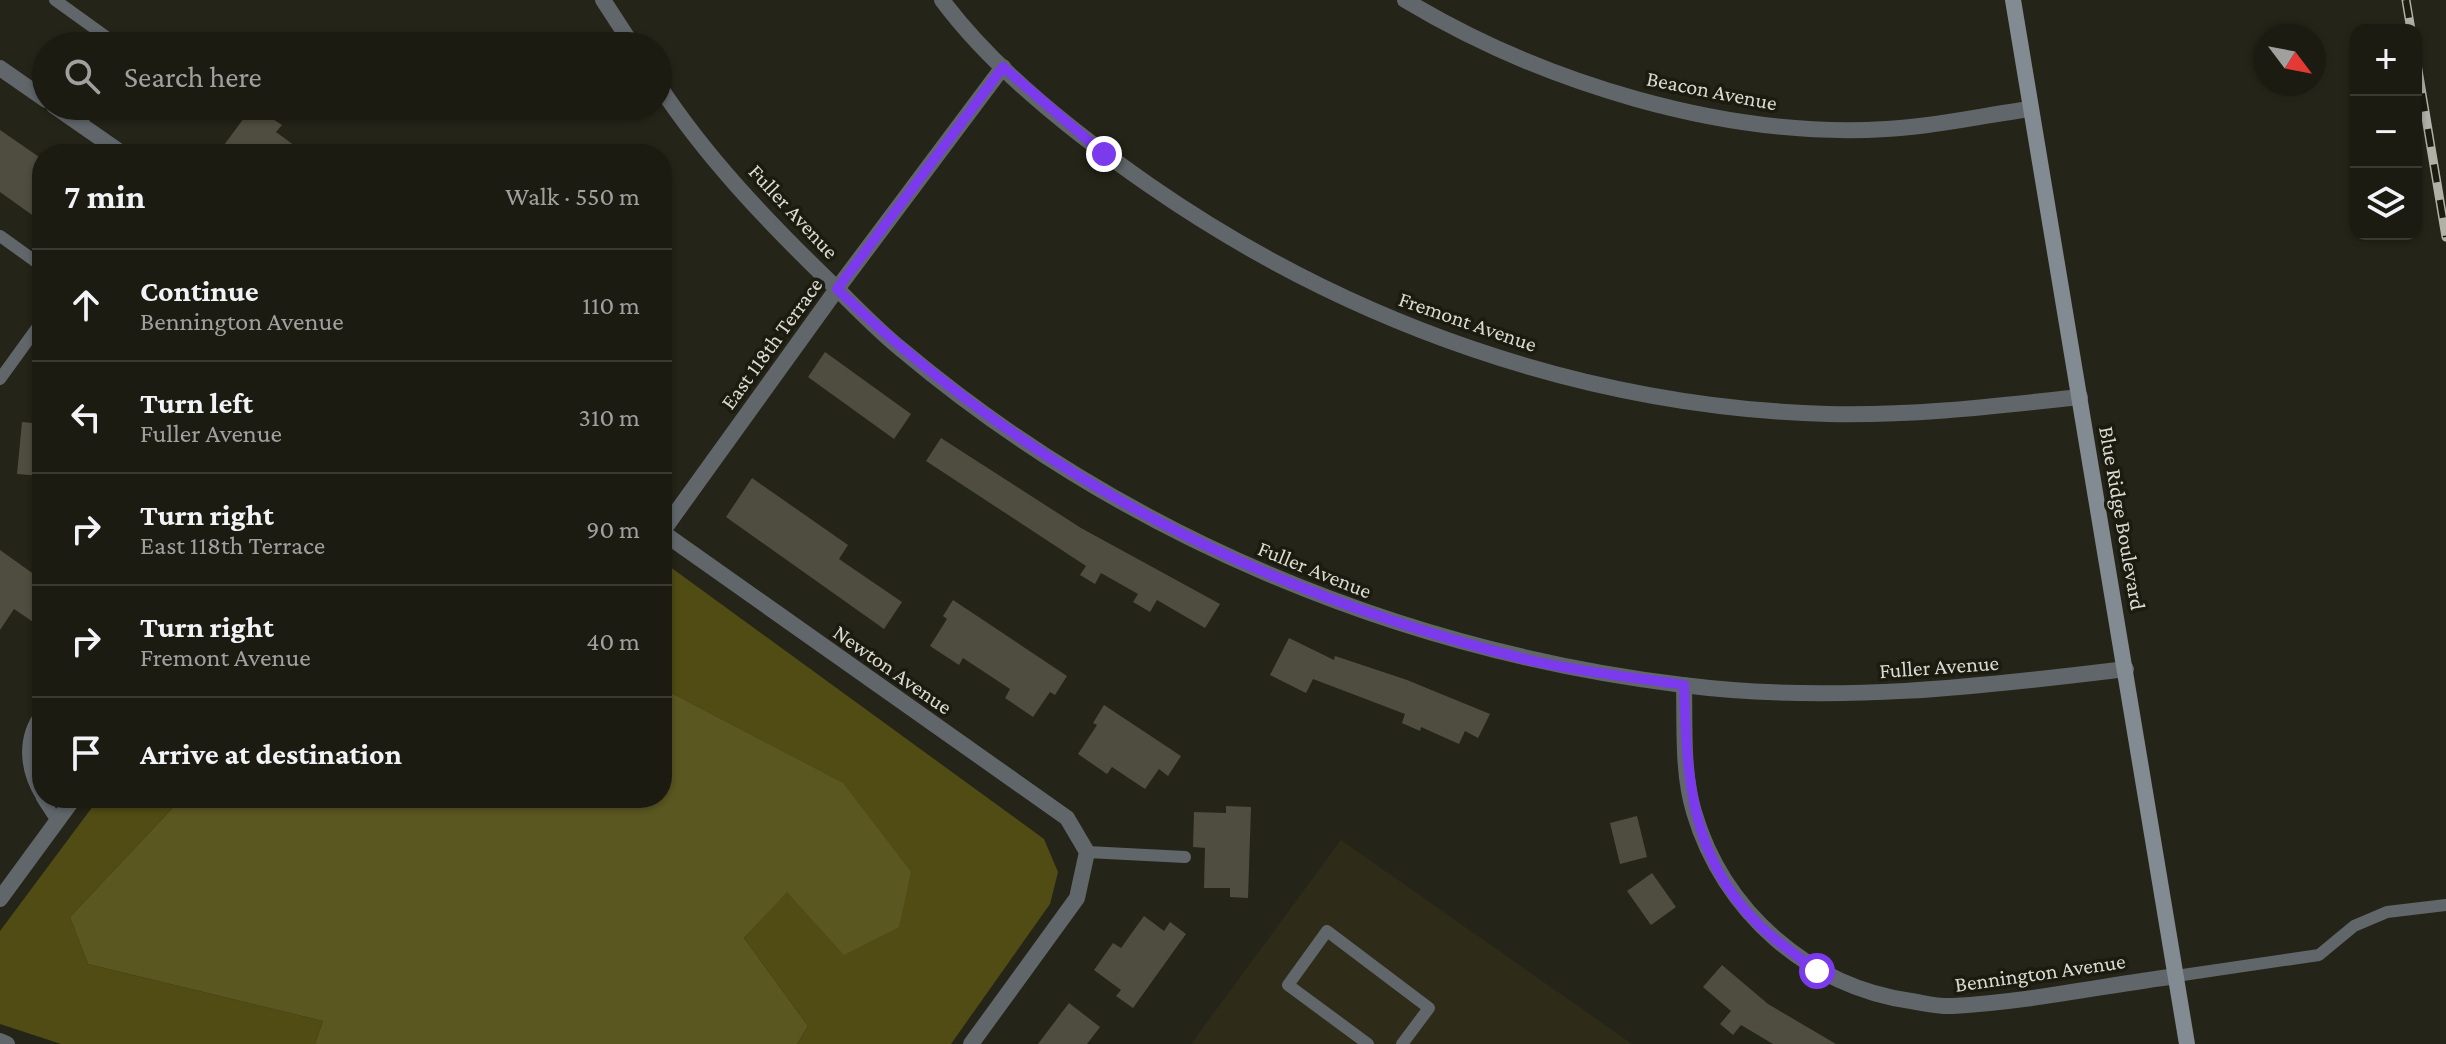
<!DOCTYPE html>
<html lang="en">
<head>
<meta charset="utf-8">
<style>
	:root { --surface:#1c1b12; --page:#25241b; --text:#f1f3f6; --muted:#a0a19f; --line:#3a3932 }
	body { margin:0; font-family:"Crimson Pro",serif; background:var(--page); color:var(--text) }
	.controls { position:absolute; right:24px; top:24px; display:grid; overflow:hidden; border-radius:16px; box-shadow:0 2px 6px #0004 }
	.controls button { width:72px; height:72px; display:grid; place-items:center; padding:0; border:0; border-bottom:2px solid var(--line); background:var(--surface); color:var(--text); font:40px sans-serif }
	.compass { position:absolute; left:2254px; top:24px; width:72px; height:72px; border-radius:50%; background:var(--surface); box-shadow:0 2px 6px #0004; rotate:122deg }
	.stop { position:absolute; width:24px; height:24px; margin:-18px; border:6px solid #7c3aed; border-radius:50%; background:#fff }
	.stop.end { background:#7c3aed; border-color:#fff; box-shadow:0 2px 8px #0008 }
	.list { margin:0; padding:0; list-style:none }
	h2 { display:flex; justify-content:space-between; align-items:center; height:104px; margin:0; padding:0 32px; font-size:34px }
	h2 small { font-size:26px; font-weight:400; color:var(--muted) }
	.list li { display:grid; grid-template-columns:52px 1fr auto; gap:24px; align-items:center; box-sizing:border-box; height:112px; padding:0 32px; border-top:2px solid var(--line) }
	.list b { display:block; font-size:30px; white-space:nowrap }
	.list p { margin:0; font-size:26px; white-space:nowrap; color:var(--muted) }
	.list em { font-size:26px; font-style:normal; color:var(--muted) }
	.icon { flex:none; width:44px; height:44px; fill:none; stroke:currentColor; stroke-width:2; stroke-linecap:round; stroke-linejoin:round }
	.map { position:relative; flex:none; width:2446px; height:1044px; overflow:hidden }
	.search { position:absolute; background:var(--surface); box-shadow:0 2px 6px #0004; left:32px; top:32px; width:640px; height:88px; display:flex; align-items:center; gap:20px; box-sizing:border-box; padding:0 28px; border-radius:44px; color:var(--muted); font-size:30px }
	.panel { position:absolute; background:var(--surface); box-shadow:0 2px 6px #0004; left:32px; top:144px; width:640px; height:664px; border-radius:32px }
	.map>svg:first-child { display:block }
	.built { fill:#2e2c19 }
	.green { fill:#504c13 }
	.forest { fill:#5b5721 }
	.building { fill:#4e4d40 }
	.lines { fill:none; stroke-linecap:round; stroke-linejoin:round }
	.service { stroke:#60666a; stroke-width:12 }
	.minor { stroke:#60666a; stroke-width:16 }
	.secondary { stroke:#828b92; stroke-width:16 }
	.rail-casing { stroke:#b1b1a8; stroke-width:9 }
	.rail { stroke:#1c1b0f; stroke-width:6; stroke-dasharray:18; stroke-linecap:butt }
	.route { stroke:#7c3aed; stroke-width:10 }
	.labels { text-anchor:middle; stroke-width:7; stroke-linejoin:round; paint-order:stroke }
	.street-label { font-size:22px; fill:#dadad2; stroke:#1c1b0f }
</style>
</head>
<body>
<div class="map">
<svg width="2446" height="1044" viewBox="0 0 2446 1044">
	<rect width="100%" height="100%" fill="#252418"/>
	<polygon class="built" points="1341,840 1632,1044 1191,1044"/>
	<g class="green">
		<polygon points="662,561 1044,839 1058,872 1050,904 951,1044 797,1044 808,1026 744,938 786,892 842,783 662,688"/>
		<polygon points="99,798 182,798 70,917 88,964 323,1021 315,1044 61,1044 0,1024 0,931"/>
	</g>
	<polygon class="forest" points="662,688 843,783 911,872 899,927 844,955 787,892 744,938 808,1026 797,1044 315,1044 323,1021 88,964 70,917 182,798 662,798"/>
	<g class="building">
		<polygon points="253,106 282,125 276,132 306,154 236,154 224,145"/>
		<polygon points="0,130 42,159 42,222 0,192"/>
		<polygon points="825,352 911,414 894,439 808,377"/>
		<polygon points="22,422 42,424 42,476 17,474"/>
		<polygon points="941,438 1081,528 1220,604 1205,628 1157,600 1150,612 1133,602 1138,594 1101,573 1095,584 1080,575 1086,566 926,461"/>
		<polygon points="752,478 848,545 839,559 902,602 884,629 726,517"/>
		<polygon points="0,550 42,580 42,628 14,609 0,630"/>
		<polygon points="953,600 1067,676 1055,695 1050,692 1033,717 1005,698 1010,689 963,658 959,665 930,646 947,619 943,616"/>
		<polygon points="1289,638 1334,660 1335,656 1407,680 1490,714 1478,738 1465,731 1459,744 1421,727 1420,731 1402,723 1405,714 1313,679 1306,693 1270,675"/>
		<polygon points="1104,705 1181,756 1168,776 1159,769 1145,789 1112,767 1107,774 1078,754 1097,725 1093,723"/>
		<polygon points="1226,806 1251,807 1248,898 1230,897 1230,888 1204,888 1205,848 1193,847 1194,812 1226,813"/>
		<polygon points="1637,816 1647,857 1620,864 1610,823"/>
		<polygon points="1652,873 1676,907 1651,925 1627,891"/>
		<polygon points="1144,916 1164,931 1170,922 1186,934 1133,1008 1116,996 1121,990 1094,970 1113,943 1121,948"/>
		<polygon points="1722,965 1768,1004 1836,1044 1773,1044 1741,1025 1733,1035 1720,1024 1731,1011 1703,987"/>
		<polygon points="1069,1003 1100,1027 1087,1044 1038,1044"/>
	</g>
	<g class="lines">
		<g class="service">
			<polyline points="55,0 119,46"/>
			<polyline points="206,106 207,106"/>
			<polyline points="80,124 92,106"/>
			<polyline points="0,236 42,266"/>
			<polyline points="0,379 42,321"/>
			<path d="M42 712C22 738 25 770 42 797"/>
			<polyline points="42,798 57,821"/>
			<polyline points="1087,852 1185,857"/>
			<polyline points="2176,976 2319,955 2354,926 2387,912 2446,905"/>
			<polyline points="1368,1044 1288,985 1327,931 1429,1008 1402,1044"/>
		</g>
		<g class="minor">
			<polyline points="603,0 633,46"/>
			<path d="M942 0C994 70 1078 136 1149 185 1348 323 1584 407 1828 414 1913 416 1996 406 2080 397"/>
			<path d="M1405 0C1541 82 1725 139 1886 129 1934 127 1983 115 2031 109"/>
			<polyline points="0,68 46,100"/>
			<path d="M658 84C705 156 766 220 828 280 852 303 875 328 901 349 1122 535 1397 650 1683 685 1832 704 1979 687 2126 669"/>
			<polyline points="54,106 123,154"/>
			<polyline points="662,532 1067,818 1087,852 1077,898 971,1044"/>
			<polyline points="662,532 837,289 1003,67"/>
			<path d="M1684 685C1685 728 1682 772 1694 812 1723 911 1809 987 1911 1001 1924 1003 1939 1007 1953 1006 2027 1002 2102 986 2176 976"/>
			<polyline points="0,899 74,798"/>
			<polyline points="0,1041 7,1044"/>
		</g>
		<polyline class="secondary" points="2013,0 2187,1044"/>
		<defs>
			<g id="rail">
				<polyline points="2406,0 2411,30"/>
				<polyline points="2416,58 2446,237"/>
			</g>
		</defs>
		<use href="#rail" class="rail-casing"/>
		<use href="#rail" class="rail"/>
	</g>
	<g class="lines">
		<path class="route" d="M1104 154 1003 67 837 289C1036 479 1262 594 1529 660 1579 672 1633 677 1684 685 1687 775 1689 857 1759 925 1776 942 1798 956 1817 971"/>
	</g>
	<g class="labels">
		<g class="street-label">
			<text transform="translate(1712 90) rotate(11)" y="8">Beacon Avenue</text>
			<text transform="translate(794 211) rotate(47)" y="8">Fuller Avenue</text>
			<text transform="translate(1468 321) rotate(19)" y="8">Fremont Avenue</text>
			<text transform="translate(771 343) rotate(-54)" y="8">East 118th Terrace</text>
			<text transform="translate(2123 518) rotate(80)" y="8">Blue Ridge Boulevard</text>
			<text transform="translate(1315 569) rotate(22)" y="8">Fuller Avenue</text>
			<text transform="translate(1939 666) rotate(-4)" y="8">Fuller Avenue</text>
			<text transform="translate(893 669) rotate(35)" y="8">Newton Avenue</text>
			<text transform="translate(2040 972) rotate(-8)" y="8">Bennington Avenue</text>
		</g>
	</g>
</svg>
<div class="controls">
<button>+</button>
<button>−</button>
<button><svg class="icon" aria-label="layers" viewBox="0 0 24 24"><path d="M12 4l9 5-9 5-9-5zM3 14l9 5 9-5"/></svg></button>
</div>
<svg class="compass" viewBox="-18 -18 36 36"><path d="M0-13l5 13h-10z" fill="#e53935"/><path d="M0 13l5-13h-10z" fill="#a0a19f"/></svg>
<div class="stop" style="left:1817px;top:971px"></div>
<div class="stop end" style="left:1104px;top:154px"></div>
<div class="search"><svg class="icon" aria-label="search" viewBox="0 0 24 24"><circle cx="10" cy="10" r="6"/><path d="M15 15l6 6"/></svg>Search here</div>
<section class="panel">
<h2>7 min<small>Walk · 550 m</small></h2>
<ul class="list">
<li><svg class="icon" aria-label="ahead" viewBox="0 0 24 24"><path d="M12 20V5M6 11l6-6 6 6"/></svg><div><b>Continue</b><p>Bennington Avenue</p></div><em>110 m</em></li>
<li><svg class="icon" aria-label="left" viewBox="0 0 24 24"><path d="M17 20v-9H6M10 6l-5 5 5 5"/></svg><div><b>Turn left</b><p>Fuller Avenue</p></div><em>310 m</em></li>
<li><svg class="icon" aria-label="right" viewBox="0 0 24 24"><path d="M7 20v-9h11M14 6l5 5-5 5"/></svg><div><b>Turn right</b><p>East 118th Terrace</p></div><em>90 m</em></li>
<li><svg class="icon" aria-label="right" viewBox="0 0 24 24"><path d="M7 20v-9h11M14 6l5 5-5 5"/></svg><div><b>Turn right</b><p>Fremont Avenue</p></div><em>40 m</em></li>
<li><svg class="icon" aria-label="arrive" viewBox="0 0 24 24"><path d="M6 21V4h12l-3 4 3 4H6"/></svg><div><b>Arrive at destination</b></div></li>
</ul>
</section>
</div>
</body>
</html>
